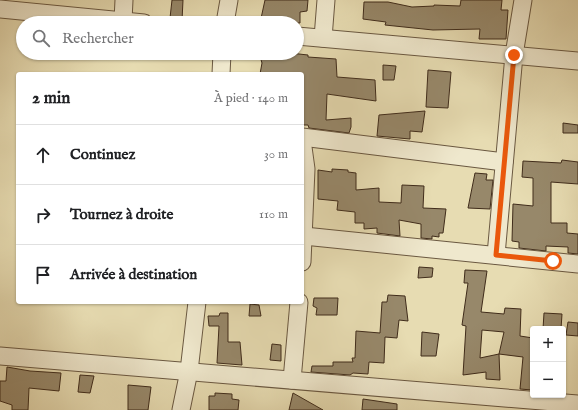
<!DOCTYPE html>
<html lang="fr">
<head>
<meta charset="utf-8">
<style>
	:root { --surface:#fff; --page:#f6f6f6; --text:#202124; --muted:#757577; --line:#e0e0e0 }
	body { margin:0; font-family:"IM FELL English",serif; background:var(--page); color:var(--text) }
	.controls { position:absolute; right:12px; bottom:12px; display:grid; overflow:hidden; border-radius:4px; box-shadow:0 1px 3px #0004 }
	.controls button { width:36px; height:36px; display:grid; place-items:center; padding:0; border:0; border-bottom:1px solid var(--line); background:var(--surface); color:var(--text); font:20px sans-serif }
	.stop { position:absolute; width:12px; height:12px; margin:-9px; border:3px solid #ea580c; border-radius:50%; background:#fff }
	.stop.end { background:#ea580c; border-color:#fff; box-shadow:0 1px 4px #0008 }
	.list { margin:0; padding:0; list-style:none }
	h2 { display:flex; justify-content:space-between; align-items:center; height:52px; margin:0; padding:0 16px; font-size:17px }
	h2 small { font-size:13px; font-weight:400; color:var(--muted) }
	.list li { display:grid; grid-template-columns:26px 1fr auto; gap:12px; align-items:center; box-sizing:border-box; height:60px; padding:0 16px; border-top:1px solid var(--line) }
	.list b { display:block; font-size:15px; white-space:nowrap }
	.list em { font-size:13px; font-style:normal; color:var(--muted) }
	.icon { flex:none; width:22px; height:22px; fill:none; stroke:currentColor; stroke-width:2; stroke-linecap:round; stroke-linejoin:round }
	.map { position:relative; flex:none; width:578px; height:410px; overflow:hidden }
	.search { position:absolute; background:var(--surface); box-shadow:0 1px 3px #0004; left:16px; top:16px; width:288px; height:44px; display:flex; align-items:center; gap:10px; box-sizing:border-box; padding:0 14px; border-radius:22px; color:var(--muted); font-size:15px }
	.panel { position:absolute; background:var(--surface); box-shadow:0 1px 3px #0004; left:16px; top:72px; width:288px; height:232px; border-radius:4px }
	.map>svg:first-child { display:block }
	.building { fill:#97886a; stroke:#402c1b; fill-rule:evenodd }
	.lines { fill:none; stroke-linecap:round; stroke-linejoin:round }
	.minor-casing { stroke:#6a5841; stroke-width:19 }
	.minor { stroke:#efe8cd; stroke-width:17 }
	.route { stroke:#ea580c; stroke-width:5 }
</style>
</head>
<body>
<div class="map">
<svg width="578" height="410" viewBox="0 0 578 410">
	<rect width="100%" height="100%" fill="#e7dcb2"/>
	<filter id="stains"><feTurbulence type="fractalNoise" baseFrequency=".005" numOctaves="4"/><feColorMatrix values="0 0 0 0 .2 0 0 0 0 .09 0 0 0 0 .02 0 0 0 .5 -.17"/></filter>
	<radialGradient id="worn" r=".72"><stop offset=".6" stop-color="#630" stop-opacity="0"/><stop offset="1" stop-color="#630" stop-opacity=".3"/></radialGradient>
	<g class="building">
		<polygon points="172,0 183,0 182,21 170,18"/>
		<polygon points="265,0 308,0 307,11 300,12 300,23 260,23"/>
		<polygon points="461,0 502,0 501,10 508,10 506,39 479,39 480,29 433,30 385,25 386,22 363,19 364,2 388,2 412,7 434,6 434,5 460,6"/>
		<polygon points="259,53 290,53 308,55 308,57 336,59 337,77 375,80 376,101 327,94 326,120 351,118 351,127 349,133 309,128 308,125 302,125 302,74 260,74 262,63"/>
		<polygon points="383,65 396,66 394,80 383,80"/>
		<polygon points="428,70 451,72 448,108 426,107"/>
		<polygon points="425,111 422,132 410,131 410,139 377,136 379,115"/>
		<polygon points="563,123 578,125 578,133 563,133"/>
		<polygon points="562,160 578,162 578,184 551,182 551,223 567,223 567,233 578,234 578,254 568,253 568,247 546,246 546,251 519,248 519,242 512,241 513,204 533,206 533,178 522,177 523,161 561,163"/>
		<polygon points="332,169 348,170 348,172 356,173 356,190 379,188 379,202 401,203 402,185 424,186 423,208 446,209 443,233 439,233 439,237 432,236 432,239 421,238 421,224 399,220 400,236 377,233 377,228 364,229 364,223 355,223 355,212 337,210 338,201 318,199 318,170 332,172"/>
		<polygon points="475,173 487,174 486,180 493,180 490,209 468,208"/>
		<polygon points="419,267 433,268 432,277 418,278"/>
		<path d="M465 270 487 271 481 312 504 314 505 308 521 309 520 336 533 338 532 390 520 389 523 357 499 354 500 380 486 379V372L463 375 466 326 462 325 468 283H464ZM482 330 504 332 499 354 480 358Z"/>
		<polygon points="388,295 405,296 408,321 399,320 397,338 385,337 384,363 369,362 368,374 353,373 350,375 311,372 312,366 333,366 333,362 353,362 352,358 355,358 356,331 380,333 382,302 387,302"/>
		<polygon points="314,298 338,298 337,315 316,315 317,308 313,306"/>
		<polygon points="250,304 259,305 261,316 249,316"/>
		<polygon points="220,313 228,313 228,342 240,342 242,365 217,363 219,326 209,326 208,316 219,316"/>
		<polygon points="544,313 562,314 561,329 543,329"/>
		<polygon points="568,322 578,323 578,336 566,335"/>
		<polygon points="422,332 439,334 436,356 421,356"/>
		<polygon points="272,344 281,345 281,361 270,360"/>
		<polygon points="7,367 30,371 61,373 59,391 29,388 28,410 12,410 12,405 0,401 0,381 6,381"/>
		<polygon points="80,375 94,376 90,393 78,392"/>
		<polygon points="128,385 151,387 148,410 128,410"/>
		<polygon points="215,393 232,394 232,399 239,400 238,410 209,410 209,396 215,396"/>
		<polygon points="293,393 323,410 289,410"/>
		<polygon points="363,399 397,404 397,410 362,410"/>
	</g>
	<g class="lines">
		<defs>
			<g id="minor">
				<polyline points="0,9 144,23"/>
				<polyline points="123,21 124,0"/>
				<polyline points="225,23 229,0"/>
				<polyline points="297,36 578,61"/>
				<polyline points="323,38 326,0"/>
				<polyline points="221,74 222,53"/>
				<polyline points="302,137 504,162"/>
				<polyline points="302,140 306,169 302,262"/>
				<polyline points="304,236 578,264"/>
				<polyline points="496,255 514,55 523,0"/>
				<polyline points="0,356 578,404"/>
				<polyline points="292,380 299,302"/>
				<polyline points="181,410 189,371 197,302"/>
			</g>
		</defs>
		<use href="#minor" class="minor-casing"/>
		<use href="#minor" class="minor"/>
	</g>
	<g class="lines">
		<polyline class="route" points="514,55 496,255 553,261"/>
	</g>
	<rect width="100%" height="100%" filter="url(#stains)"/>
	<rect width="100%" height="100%" fill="url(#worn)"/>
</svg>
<div class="controls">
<button>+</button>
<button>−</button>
</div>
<div class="stop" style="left:553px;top:261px"></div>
<div class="stop end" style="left:514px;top:55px"></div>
<div class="search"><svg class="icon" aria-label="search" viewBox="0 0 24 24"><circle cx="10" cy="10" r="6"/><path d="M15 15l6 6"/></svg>Rechercher</div>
<section class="panel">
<h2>2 min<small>À pied · 140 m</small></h2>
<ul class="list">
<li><svg class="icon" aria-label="ahead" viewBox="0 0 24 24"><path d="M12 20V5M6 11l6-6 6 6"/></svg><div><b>Continuez</b></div><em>30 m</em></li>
<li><svg class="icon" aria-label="right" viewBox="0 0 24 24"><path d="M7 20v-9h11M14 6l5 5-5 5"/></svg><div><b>Tournez à droite</b></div><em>110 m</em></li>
<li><svg class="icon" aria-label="arrive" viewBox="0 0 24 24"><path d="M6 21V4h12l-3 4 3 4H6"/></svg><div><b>Arrivée à destination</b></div></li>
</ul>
</section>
</div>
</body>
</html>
